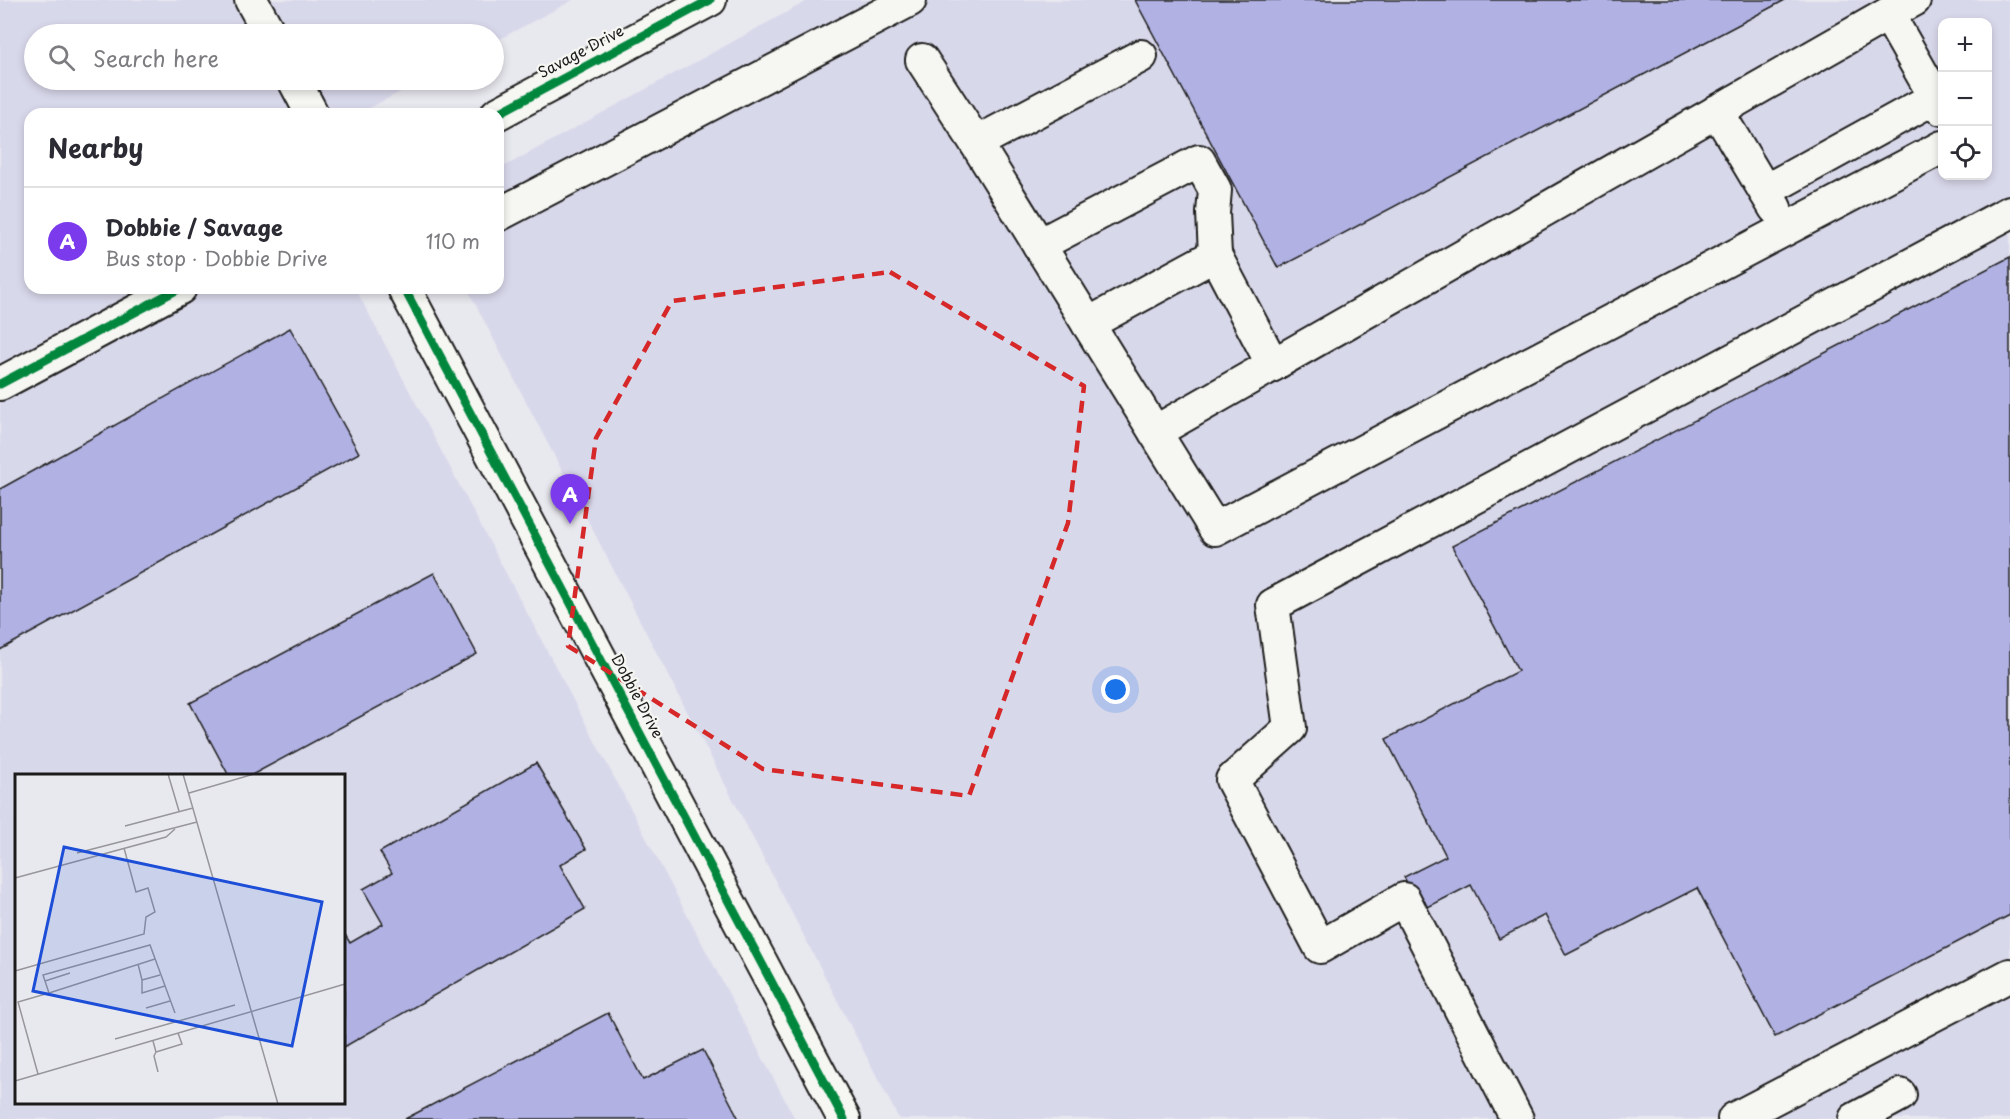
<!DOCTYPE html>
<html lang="en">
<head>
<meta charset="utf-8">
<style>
	:root { --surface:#fff; --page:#f2f2f3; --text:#2b2b33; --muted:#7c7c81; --line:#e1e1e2; --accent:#7c3aed }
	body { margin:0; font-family:"Playpen Sans",sans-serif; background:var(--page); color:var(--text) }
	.controls { position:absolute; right:18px; top:18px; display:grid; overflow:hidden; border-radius:12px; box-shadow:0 3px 9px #0003 }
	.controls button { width:54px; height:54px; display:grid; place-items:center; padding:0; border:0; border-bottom:2px solid var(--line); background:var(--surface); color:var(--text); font:30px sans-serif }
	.you { position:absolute; left:1116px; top:690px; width:21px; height:21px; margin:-15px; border:4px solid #fff; border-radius:50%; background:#1a73e8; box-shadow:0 0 0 9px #1a73e833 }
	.badge { display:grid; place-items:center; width:39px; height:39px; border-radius:50%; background:var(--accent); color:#fff; font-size:20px; font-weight:700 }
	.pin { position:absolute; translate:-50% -50px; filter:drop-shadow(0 2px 3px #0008) }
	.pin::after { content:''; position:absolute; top:32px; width:21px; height:18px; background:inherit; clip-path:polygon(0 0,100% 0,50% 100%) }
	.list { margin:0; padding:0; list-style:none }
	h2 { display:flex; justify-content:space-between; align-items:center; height:78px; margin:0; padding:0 24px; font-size:26px }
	h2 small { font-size:20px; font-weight:400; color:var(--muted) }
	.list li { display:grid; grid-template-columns:39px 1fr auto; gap:18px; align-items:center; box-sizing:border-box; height:108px; padding:0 24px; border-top:2px solid var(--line) }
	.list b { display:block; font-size:22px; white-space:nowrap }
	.list p { margin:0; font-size:20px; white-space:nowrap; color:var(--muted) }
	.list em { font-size:20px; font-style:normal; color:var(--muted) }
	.icon { flex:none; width:33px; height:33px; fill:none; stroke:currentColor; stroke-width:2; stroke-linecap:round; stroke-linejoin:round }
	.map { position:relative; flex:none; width:2010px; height:1119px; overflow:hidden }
	.search { position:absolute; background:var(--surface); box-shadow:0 3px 9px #0003; left:24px; top:24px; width:480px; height:66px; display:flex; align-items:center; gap:15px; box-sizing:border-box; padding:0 21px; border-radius:33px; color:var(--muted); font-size:22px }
	.panel { position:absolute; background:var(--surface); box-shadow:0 3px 9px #0003; left:24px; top:108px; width:480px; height:186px; border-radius:18px }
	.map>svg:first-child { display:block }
	.built { fill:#d8d8eb; fill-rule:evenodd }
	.building { fill:#b1b2e3; stroke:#1c1c1c; stroke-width:1.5 }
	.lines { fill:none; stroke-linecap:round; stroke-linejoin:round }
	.minor-casing { stroke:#1c1c1c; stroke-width:36 }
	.minor { stroke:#f6f6f2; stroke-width:32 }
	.cycleway-casing { stroke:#f6f6f2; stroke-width:13 }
	.cycleway { stroke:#00873e; stroke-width:9 }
	.marked { fill:none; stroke:#d62828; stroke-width:4.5; stroke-dasharray:12 8; stroke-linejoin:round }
	.labels { text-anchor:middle; stroke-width:4.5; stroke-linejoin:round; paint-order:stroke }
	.street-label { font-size:15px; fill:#1c1c1c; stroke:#f6f6f2 }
	.inset-road { fill:none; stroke:#96969b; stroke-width:1.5 }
	.view { fill:#1d4ed8; fill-opacity:0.15; stroke:#1d4ed8; stroke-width:3 }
	.inset-edge { fill:none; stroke:#1c1c1c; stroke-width:3 }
</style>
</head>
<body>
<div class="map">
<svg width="2010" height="1119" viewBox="0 0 2010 1119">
	<rect width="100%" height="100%" fill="#e8e8ef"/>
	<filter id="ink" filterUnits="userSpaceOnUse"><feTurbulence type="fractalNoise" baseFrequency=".0167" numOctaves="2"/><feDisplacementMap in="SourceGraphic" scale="12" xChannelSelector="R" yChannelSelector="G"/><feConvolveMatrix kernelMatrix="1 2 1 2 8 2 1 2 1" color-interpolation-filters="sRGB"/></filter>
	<g filter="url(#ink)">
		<g class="built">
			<path d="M0 0H573L494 42V34H34V80H423L358 114H30V288H355L795 1119H0ZM16 776H344V1102H16Z"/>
			<path d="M809 0H2010V1119H899L467 288H498V170ZM1942 22H1988V176H1942Z"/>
		</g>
		<g class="building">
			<polygon points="1135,0 1785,0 1278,268"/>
			<polygon points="2010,257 2010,915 1775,1037 1697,888 1566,955 1545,915 1499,939 1471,885 1422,910 1404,877 1446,856 1386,739 1518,671 1452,546"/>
			<polygon points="290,328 359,453 0,650 0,489"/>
			<polygon points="434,573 477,654 250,776 229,776 190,703"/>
			<polygon points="536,763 586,849 560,865 585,909 344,1047 344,933 350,943 383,924 363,889 392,873 380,852"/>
			<polygon points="608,1013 643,1080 703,1050 739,1119 405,1119"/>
		</g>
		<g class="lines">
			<defs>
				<g id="minor">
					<polyline points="251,0 270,34"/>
					<polyline points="1914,0 1888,14 1942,109"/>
					<polyline points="922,60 976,143 1215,529 1942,147"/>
					<polyline points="294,80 312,114"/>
					<polyline points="1717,111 1775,208"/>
					<polyline points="497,114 710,0"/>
					<polyline points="976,143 1141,56"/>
					<polyline points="1765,191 1936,97"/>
					<polyline points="498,215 910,0"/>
					<polyline points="1039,245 1199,161 1215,190 1213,213 1215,255"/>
					<polyline points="404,288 844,1119"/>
					<polyline points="1088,324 1215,255 1273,365"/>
					<polyline points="0,384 180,288"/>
					<polyline points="1155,432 1888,14"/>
					<polyline points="1517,1119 1404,899 1320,947 1232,780 1290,728 1273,605 2010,212"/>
					<polyline points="1734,1119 2010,975"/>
					<polyline points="1855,1119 1900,1095"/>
				</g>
			</defs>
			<use href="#minor" class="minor-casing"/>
			<use href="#minor" class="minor"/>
			<defs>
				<g id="cycleway">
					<polyline points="497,114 710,0"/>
					<polyline points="404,288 844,1119"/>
					<polyline points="0,384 180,288"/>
				</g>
			</defs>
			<use href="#cycleway" class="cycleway-casing"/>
			<use href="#cycleway" class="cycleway"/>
		</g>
	</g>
	<path class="marked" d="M890 272 1084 386 1068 523 969 796 763 769 568 646 596 438 672 301Z"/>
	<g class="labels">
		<g class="street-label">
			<text transform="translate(581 52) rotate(-28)" y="5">Savage Drive</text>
			<text transform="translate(637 696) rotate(62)" y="5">Dobbie Drive</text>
		</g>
	</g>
	<g transform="translate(15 774)">
		<rect width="330" height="330" fill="#e8e8ef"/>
		<path class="inset-road" d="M153 0 164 37M168 0 263 330M174 19 239 0M110 52 178 34M62 79 182 48M0 104 151 63 160 55M123 190 127 206 145 201M0 197 129 160 131 143 140 138 133 114 121 118 109 74M127 206V219L150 212M30 207 55 199M34 219 140 185M131 234 155 227M100 265 220 231M138 267 141 278 167 270 163 259M141 278 139 282 143 298M23 300 3 228 34 219 28 201 135 171 160 239M0 307 330 210"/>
		<path class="view" d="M49 73 307 128 277 272 18 217Z"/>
		<rect width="330" height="330" class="inset-edge"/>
	</g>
</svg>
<div class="controls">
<button>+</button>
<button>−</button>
<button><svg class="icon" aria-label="locate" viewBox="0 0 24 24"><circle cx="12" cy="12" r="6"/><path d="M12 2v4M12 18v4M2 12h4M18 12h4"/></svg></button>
</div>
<div class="you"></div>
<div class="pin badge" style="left:570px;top:524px">A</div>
<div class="search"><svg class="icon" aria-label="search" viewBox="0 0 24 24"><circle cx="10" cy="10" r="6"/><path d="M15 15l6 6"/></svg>Search here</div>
<section class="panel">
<h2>Nearby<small></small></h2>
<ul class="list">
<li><span class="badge">A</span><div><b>Dobbie / Savage</b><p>Bus stop · Dobbie Drive</p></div><em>110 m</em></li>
</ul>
</section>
</div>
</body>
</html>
